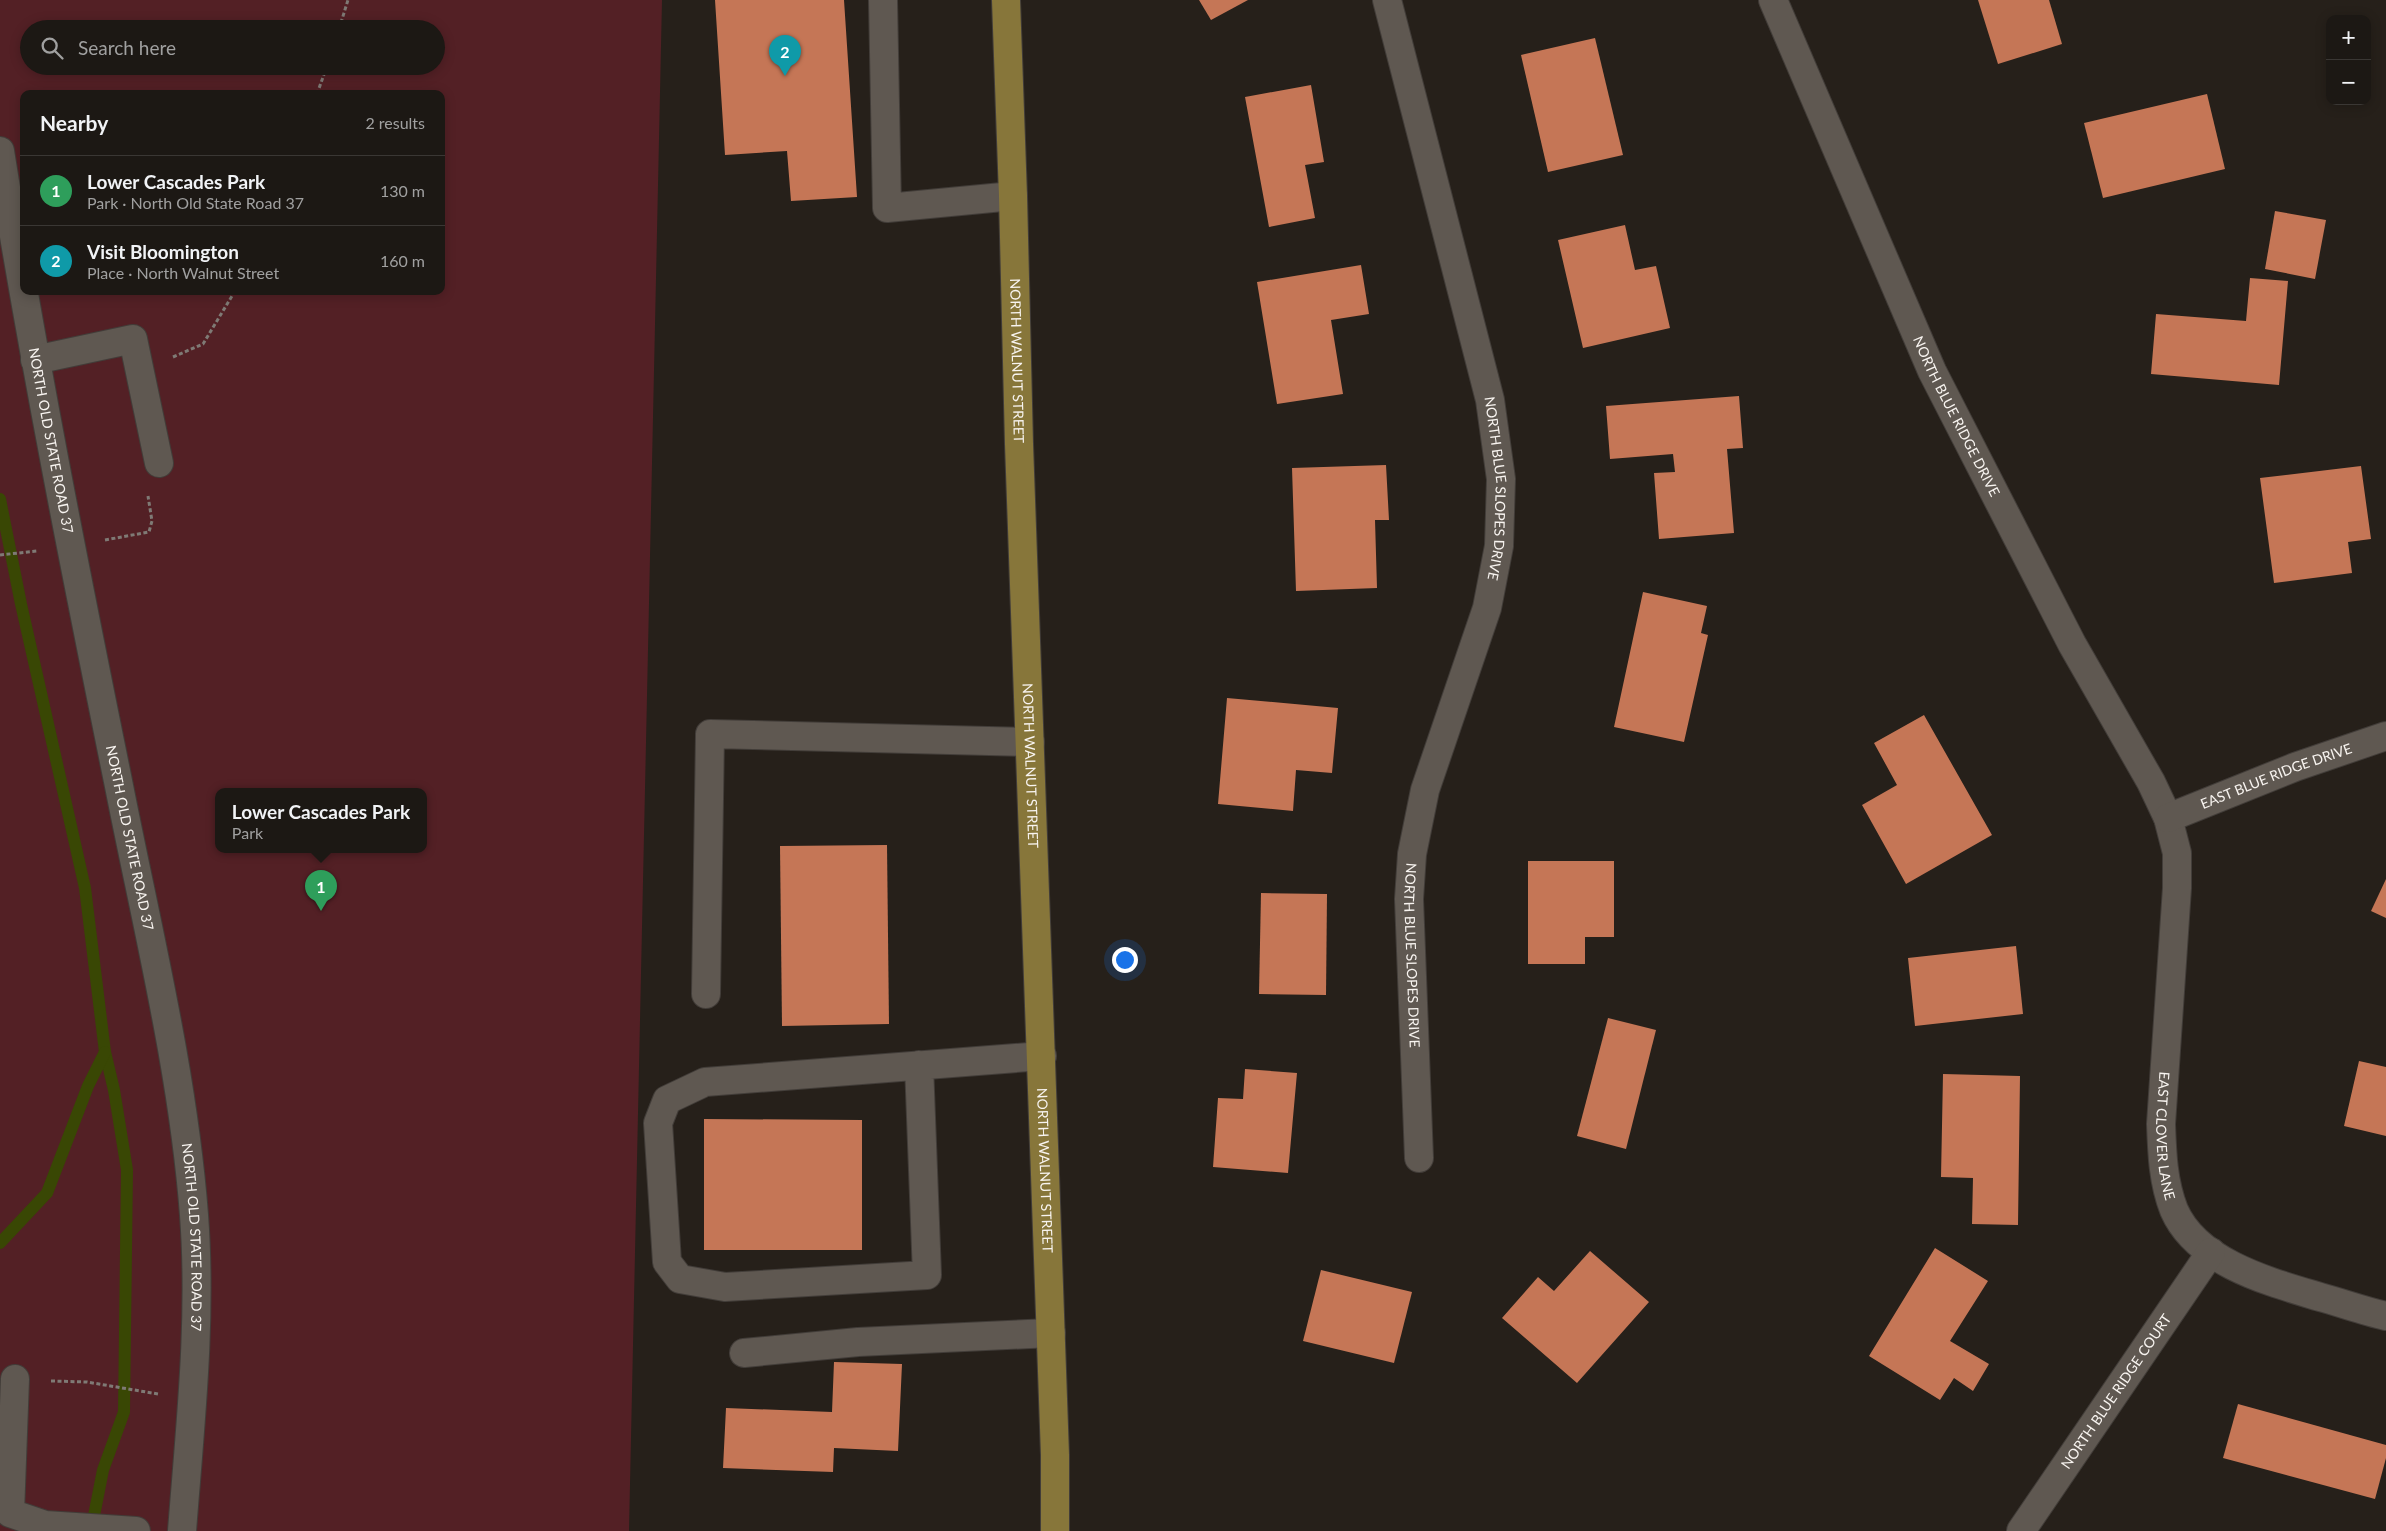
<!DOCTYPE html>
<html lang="en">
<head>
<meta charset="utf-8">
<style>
	:root { --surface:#1c1814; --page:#25211d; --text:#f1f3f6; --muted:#a0a0a0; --line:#3a3734; --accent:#b45309 }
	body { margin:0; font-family:Lato,sans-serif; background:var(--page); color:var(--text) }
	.controls { position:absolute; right:15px; top:15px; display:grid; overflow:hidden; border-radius:10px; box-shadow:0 2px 12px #0003 }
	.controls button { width:45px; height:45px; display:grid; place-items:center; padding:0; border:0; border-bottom:1px solid var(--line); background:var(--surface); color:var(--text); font:25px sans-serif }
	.you { position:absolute; left:1124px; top:959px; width:18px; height:18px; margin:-12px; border:4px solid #fff; border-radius:50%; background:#1a73e8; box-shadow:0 0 0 8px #1a73e833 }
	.badge { display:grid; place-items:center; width:32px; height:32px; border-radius:50%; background:var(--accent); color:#fff; font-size:16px; font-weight:700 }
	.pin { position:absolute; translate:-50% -41px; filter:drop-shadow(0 1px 2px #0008) }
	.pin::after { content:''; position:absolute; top:26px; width:18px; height:15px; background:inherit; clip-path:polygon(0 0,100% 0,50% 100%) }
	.popup { position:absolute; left:215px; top:788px; width:212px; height:65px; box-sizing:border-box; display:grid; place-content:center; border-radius:10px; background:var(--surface); filter:drop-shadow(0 1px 4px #0005); font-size:16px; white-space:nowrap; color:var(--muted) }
	.popup b { font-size:19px; color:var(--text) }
	.popup::after { content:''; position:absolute; left:50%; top:100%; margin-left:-10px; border:10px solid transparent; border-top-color:var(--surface) }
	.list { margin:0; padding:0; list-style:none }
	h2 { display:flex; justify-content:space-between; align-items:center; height:65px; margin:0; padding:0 20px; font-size:21px }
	h2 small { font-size:16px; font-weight:400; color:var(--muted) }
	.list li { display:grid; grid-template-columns:32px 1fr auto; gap:15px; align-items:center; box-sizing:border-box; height:70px; padding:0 20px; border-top:1px solid var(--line) }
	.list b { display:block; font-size:19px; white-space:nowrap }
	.list p { margin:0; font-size:16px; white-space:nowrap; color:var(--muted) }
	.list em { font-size:16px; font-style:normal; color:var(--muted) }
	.icon { flex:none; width:28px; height:28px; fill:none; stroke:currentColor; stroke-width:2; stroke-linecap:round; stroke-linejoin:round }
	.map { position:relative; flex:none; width:2386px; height:1531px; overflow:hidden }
	.search { position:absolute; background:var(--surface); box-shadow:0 2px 12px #0003; left:20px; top:20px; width:425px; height:55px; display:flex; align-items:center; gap:12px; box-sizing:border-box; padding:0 18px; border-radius:28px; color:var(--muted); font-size:19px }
	.panel { position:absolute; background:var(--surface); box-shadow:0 2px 12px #0003; left:20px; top:90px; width:425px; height:205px; border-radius:10px }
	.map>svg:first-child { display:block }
	.green { fill:#532025; fill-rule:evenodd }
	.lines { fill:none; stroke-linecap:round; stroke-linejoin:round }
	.stream { stroke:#394704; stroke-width:12 }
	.building { fill:#c57656 }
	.minor-casing { stroke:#423d39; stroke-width:30 }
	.major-casing { stroke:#423d39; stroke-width:30 }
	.path { stroke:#7f7a75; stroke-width:3; stroke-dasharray:4 2.5; stroke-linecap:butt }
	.minor { stroke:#5f5851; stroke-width:28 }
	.major { stroke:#87763a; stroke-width:28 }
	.labels { text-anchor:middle; stroke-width:4; stroke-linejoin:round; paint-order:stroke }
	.street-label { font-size:14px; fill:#f8f4f0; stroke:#0d0a08 }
</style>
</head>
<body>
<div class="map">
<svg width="2386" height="1531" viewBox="0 0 2386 1531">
	<rect width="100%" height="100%" fill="#26201a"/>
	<path class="green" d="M0 0H662L629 1531H0ZM29 29H436V66H29ZM24 94H441V291H24ZM218 792H424V850H218Z"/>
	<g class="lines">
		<g class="stream">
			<polyline points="0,499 21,604 85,888 105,1052 114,1090 127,1170 124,1412 103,1470 91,1531"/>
			<polyline points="0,1243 47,1193 88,1086 105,1052"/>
		</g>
	</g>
	<g class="building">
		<polygon points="715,0 844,0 857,197 791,201 787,151 725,155"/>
		<polygon points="1199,0 1248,0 1211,20"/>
		<polygon points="1978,0 2049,0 2062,44 1998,64"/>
		<polygon points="1595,38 1623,155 1548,172 1521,55"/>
		<polygon points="1311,85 1324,162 1305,165 1315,218 1269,227 1245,97"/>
		<polygon points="2207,94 2225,169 2103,198 2084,123"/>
		<polygon points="2275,211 2326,220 2315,279 2265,269"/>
		<polygon points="1625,225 1635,270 1656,266 1670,328 1583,348 1558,240"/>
		<polygon points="1361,265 1369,314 1331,320 1343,394 1277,404 1257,282"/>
		<polygon points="2250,278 2288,281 2279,385 2151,374 2156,314 2246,321"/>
		<polygon points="1739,396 1743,448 1727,449 1734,533 1659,539 1654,473 1675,472 1673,454 1610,459 1606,406"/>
		<polygon points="1386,465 1389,520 1375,520 1377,588 1296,591 1292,468"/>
		<polygon points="2361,466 2371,539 2348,542 2352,573 2274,583 2260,478"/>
		<polygon points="1643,592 1707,606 1701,633 1708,635 1684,742 1614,727"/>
		<polygon points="1227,698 1338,708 1332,773 1296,770 1293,811 1218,804"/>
		<polygon points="1924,715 1992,835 1906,884 1862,805 1897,785 1874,743"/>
		<polygon points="887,845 889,1024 782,1026 780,846"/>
		<polygon points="1528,861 1614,861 1614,937 1585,937 1585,964 1528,964"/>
		<polygon points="2386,879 2386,918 2371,911"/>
		<polygon points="1261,893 1327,894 1326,995 1259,994"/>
		<polygon points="2016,946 2023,1014 1915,1026 1908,958"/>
		<polygon points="1608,1018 1656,1030 1626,1149 1577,1136"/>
		<polygon points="2359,1061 2386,1067 2386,1136 2344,1126"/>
		<polygon points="1245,1069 1297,1073 1288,1173 1213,1167 1218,1098 1243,1099"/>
		<polygon points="1943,1074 2020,1076 2018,1225 1972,1224 1973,1178 1941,1177"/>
		<polygon points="704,1119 862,1120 862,1250 704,1250"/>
		<polygon points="1935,1248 1988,1281 1950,1341 1989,1364 1973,1391 1954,1378 1940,1400 1869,1356"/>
		<polygon points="1590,1251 1649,1302 1577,1383 1502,1318 1538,1277 1554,1291"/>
		<polygon points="1321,1270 1412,1292 1394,1363 1303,1341"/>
		<polygon points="834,1362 902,1364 898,1451 834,1448 833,1472 723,1468 726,1408 832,1412"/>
		<polygon points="2238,1404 2386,1445 2386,1458 2375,1499 2223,1458"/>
	</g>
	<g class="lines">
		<defs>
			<g id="minor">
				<polyline points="883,0 887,208 1013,196"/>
				<path id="s1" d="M1387 0 1490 400 1501 479 1499 546 1487 608 1425 790 1412 854 1409 899 1419 1158"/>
				<path id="s2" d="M1773 0 1932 371 2072 644 2151 782 2168 818 2177 853V888L2161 1124C2162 1153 2163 1182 2174 1210 2197 1263 2270 1282 2320 1297 2342 1303 2364 1311 2386 1316"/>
				<path id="s3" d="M0 151C34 364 76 575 119 786 147 928 183 1071 194 1215 202 1320 190 1427 182 1531"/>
				<polyline points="35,360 133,339 159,463"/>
				<path id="s4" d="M2168 818 2295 767 2386 736"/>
				<polyline points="706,994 710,734 1030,742"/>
				<polyline points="919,1065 927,1275 725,1287 680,1279 667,1262 658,1123 667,1100 705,1082 1042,1056"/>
				<polyline points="744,1353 858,1342 1051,1333"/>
				<polyline points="15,1379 10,1513 45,1525 136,1531"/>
				<path id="s5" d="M2021 1531 2211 1252"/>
			</g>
			<g id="major">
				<path id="s6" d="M1006 0 1013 196 1019 444 1055 1455V1531"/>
			</g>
		</defs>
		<use href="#minor" class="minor-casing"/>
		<use href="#major" class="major-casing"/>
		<g class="path">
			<polyline points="339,29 348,0"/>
			<polyline points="317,94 327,66"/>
			<polyline points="173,357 203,344 235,291"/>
			<polyline points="105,540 149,532 152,521 148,496"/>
			<polyline points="0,555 37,551"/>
			<polyline points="51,1381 87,1382 158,1394"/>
		</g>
		<use href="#minor" class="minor"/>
		<use href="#major" class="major"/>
	</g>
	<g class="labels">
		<g class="street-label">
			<text dy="5" stroke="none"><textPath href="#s6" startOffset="361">NORTH WALNUT STREET</textPath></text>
			<text dy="5" stroke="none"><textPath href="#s2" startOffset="455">NORTH BLUE RIDGE DRIVE</textPath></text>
			<text dy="5" stroke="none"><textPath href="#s3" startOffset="294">NORTH OLD STATE ROAD 37</textPath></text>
			<text dy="5" stroke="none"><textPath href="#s1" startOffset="502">NORTH BLUE SLOPES DRIVE</textPath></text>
			<text dy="5" stroke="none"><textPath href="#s6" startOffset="766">NORTH WALNUT STREET</textPath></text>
			<text dy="5" stroke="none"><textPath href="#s4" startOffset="116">EAST BLUE RIDGE DRIVE</textPath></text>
			<text dy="5" stroke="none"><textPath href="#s3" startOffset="699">NORTH OLD STATE ROAD 37</textPath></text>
			<text dy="5" stroke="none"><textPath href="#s1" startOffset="982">NORTH BLUE SLOPES DRIVE</textPath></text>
			<text dy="5" stroke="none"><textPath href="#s2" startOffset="1229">EAST CLOVER LANE</textPath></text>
			<text dy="5" stroke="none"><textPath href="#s6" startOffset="1171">NORTH WALNUT STREET</textPath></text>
			<text dy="5" stroke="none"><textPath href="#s3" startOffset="1104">NORTH OLD STATE ROAD 37</textPath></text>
			<text dy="5" stroke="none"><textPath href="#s5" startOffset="169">NORTH BLUE RIDGE COURT</textPath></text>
		</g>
	</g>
</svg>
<div class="controls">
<button>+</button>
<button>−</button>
</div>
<div class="you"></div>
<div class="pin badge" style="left:321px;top:911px;background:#2e9e5b">1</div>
<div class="popup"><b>Lower Cascades Park</b>Park</div>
<div class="pin badge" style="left:785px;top:76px;background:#0f9aa8">2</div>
<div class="search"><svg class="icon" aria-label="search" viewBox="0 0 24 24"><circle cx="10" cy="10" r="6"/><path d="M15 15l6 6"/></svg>Search here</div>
<section class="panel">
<h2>Nearby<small>2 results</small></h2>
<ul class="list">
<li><span class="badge" style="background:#2e9e5b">1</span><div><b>Lower Cascades Park</b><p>Park · North Old State Road 37</p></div><em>130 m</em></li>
<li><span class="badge" style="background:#0f9aa8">2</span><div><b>Visit Bloomington</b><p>Place · North Walnut Street</p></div><em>160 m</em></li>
</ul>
</section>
</div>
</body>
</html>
